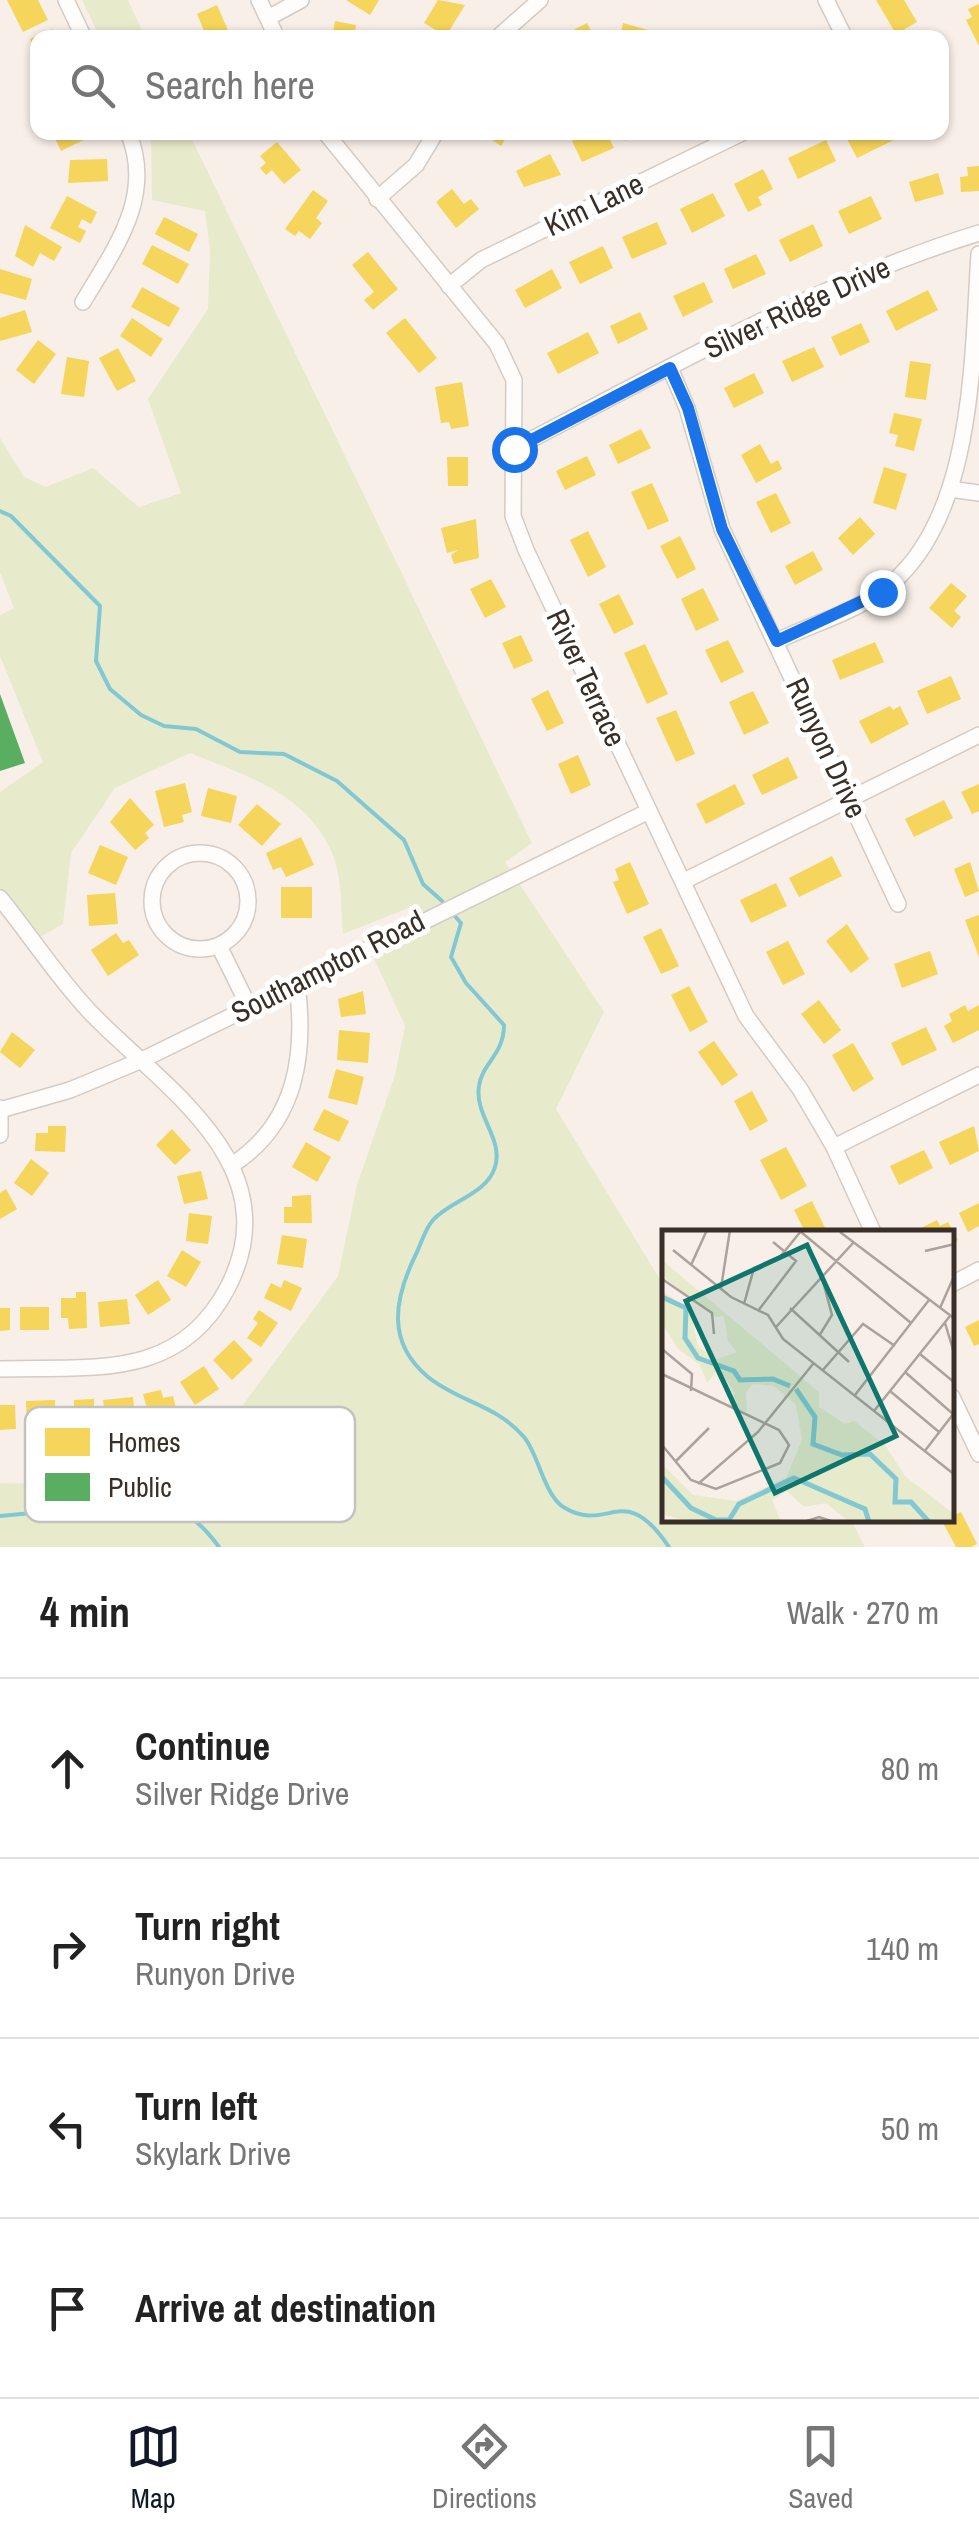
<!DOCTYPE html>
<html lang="en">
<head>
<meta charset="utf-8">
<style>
	:root { --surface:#fff; --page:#f6f6f6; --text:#222; --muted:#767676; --line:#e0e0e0; --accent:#111827 }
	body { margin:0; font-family:"Archivo Narrow",sans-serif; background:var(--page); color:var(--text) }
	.stop { position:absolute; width:30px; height:30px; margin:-22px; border:8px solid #1a73e8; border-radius:50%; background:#fff }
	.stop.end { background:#1a73e8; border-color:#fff; box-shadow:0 2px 10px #0008 }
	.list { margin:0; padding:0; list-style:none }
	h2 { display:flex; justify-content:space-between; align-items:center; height:130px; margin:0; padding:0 40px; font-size:42px }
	h2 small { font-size:32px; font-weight:400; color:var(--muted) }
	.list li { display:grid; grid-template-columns:65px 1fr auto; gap:30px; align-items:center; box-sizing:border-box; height:180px; padding:0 40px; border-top:2px solid var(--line) }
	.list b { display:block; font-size:38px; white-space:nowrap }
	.list p { margin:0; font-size:32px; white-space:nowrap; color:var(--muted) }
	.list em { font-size:32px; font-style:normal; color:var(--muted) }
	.icon { flex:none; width:55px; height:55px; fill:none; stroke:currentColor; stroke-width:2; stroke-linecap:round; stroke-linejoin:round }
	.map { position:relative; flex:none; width:979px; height:1547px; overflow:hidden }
	.search { position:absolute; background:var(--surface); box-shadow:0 2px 8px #0004; left:30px; right:30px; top:30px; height:110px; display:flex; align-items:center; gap:25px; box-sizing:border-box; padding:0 35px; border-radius:20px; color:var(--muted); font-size:38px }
	.sheet { height:850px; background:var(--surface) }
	nav { display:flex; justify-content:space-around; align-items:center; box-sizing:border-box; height:140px; border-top:2px solid var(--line); background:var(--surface); font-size:28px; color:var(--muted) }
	nav a { display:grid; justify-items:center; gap:5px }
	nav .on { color:var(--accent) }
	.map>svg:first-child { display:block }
	.green { fill:#e8eacc }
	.homes { fill:#f6d55c }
	.public { fill:#5aae61 }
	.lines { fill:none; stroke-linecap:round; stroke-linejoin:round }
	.stream { stroke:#82c8d2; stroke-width:4 }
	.street-casing { stroke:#d4cbc4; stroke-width:18 }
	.street { stroke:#fefdfc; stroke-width:15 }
	.route { stroke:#1a73e8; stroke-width:12 }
	.labels { text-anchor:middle; stroke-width:10; stroke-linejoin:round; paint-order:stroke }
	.street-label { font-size:30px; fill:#392f28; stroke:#fff }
	.inset-river { fill:none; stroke:#82c8d2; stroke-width:5 }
	.inset-road { fill:none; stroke:#aca29b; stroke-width:2.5 }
	.view { fill:#0f766e; fill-opacity:0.15; stroke:#0f766e; stroke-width:5 }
	.inset-edge { fill:none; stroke:#392f28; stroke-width:5 }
	.key { fill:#fff; stroke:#c4c1be; stroke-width:2.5 }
	.key-label { font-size:28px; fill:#392f28 }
</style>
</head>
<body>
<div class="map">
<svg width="979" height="1547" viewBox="0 0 979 1547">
	<rect width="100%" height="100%" fill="#f8efe8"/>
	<g class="green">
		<polygon points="82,0 128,0 145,37 100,37"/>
		<path d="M146 133H189L532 843 505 862 604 1012 556 1109 664 1286V1520H851L865 1547H0V1483L114 1485 237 1413 338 1276 357 1185 395 1075 405 1026 372 954 421 929 411 907 343 934C341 910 342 880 334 858 310 794 247 776 190 753L115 788 71 853 63 924 28 944 0 904V792L43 762 0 656V615L14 608 0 572V438L24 477 46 487 93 468 139 507 181 493 148 399 208 309 210 251 205 211 152 200 151 142Z"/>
	</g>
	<g class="homes">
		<polygon points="7,0 38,0 48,20 23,32"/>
		<polygon points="346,0 379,0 370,15"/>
		<polygon points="438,0 465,5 446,36 424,23"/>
		<polygon points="876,0 904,0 917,22 896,34"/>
		<polygon points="979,4 979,46 966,20 972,17 968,9"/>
		<polygon points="217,5 230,35 207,38 197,14"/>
		<polygon points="335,21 356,25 354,38 332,38"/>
		<polygon points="587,23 595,38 558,38"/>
		<polygon points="623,23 659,33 658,38 620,38"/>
		<polygon points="52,29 56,38 38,38 38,55 30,39"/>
		<polygon points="670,30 704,35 704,38 669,38"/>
		<polygon points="52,132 100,132 61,151"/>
		<polygon points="480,132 510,132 501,146"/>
		<polygon points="582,132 606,132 614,148 582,162 572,141 584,136"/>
		<polygon points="621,132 643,132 625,141"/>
		<polygon points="856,132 893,132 896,139 857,158 846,137"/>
		<polygon points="826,140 836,161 798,179 788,158"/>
		<polygon points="277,142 301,170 284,184 272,170 266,175 260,168 266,163 260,156"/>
		<polygon points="550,154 561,175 524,187 516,171"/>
		<polygon points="107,159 108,181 68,183 70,160"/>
		<polygon points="979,166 979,191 961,192 960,177 968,176 967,167"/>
		<polygon points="763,169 773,189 758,197 762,205 748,212 734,184"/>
		<polygon points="938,173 944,194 915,202 909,182"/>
		<polygon points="452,189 464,204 471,199 479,209 456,228 436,202"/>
		<polygon points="313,190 328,201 316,218 322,223 310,239 299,231 295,236 285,229"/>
		<polygon points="713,193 725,216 692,233 680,209"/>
		<polygon points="67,196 97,212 91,224 82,219 78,227 86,231 80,243 50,228"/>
		<polygon points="871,196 882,219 849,234 838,211"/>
		<polygon points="164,217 198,234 189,252 155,234"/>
		<polygon points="657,222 667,244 632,259 622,237"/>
		<polygon points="813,224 823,246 790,262 779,240"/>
		<polygon points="25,225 62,247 54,261 40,253 33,267 15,256"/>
		<polygon points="152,245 189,264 178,284 142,264"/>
		<polygon points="603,246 613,268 580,284 569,262"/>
		<polygon points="368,252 398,289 373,310 364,300 374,292 352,265"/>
		<polygon points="756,254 766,274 733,289 724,269"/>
		<polygon points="0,269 32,279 26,300 0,293"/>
		<polygon points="552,269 562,288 525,308 515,290"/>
		<polygon points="704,282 713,302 683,317 673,296"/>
		<polygon points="142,287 180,308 169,327 131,307"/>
		<polygon points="928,290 938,310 896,331 886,311"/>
		<polygon points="25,310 32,332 0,341 0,318"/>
		<polygon points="640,312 648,329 618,344 610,326"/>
		<polygon points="132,318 163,339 151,357 120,336"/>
		<polygon points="405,318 437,358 419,373 386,333"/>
		<polygon points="861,323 870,342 840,356 831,337"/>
		<polygon points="588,332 599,353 558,374 547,353"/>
		<polygon points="38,340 56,354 34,384 16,370"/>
		<polygon points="814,347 824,367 792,382 782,361"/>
		<polygon points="118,348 136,381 117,391 99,358"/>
		<polygon points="67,357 89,361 84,397 61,394"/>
		<polygon points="910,361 931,364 926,400 905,397"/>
		<polygon points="754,373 764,393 734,408 724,388"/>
		<polygon points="462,382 469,426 451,429 449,422 441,423 435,387"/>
		<polygon points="894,413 922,419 914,451 895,446 898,435 889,433"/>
		<polygon points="641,429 651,448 618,464 609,445"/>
		<polygon points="760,444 771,464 778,460 782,469 756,483 741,455"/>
		<polygon points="587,456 596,475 565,490 556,471"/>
		<polygon points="447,457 468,457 468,486 448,486"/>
		<polygon points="884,467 907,474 896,510 873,503"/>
		<polygon points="652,483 669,521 648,530 631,492"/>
		<polygon points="776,493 791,523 771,533 756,502"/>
		<polygon points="860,517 875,534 853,555 838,538"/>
		<polygon points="476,519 479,558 454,564 451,555 458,550 447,553 441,528"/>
		<polygon points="588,531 606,567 588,577 570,540"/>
		<polygon points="680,536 696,569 677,579 660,546"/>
		<polygon points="813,551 823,570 795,585 785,566"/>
		<polygon points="491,579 506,607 485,618 470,589"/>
		<polygon points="951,583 967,596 954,611 961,617 952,628 929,608"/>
		<polygon points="703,588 719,620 696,631 681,599"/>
		<polygon points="619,594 634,624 614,634 599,604"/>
		<polygon points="521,635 533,661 514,669 502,643"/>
		<polygon points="728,640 744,672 721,683 705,650"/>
		<polygon points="875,642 884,662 840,680 832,660"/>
		<polygon points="645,644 668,694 647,704 624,653"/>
		<polygon points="951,676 961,699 927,714 917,691"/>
		<polygon points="548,690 564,723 547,731 531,699"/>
		<polygon points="753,691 769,723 744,735 729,702"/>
		<polygon points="890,706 893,710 900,706 909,724 871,744 859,721"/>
		<polygon points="676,710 695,754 676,762 656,718"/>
		<polygon points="578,755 591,785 571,794 558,764"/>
		<polygon points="788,757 798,778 762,795 752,775"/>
		<polygon points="185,783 192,812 182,815 184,822 164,827 155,791"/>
		<polygon points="735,784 745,804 706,824 696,804"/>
		<polygon points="979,784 979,811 972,814 961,792"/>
		<polygon points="208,788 237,796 231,823 201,816"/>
		<polygon points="130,798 154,825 145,833 149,838 135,850 110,822"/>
		<polygon points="944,800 953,818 914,837 905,819"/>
		<polygon points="257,804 281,824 262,846 238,825"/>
		<polygon points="301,837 314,865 286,877 281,867 273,870 266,853"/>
		<polygon points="100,845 128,857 116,885 88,873"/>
		<polygon points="832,856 842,876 799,897 789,878"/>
		<polygon points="630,862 649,904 627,914 613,882 619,880 615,869"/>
		<polygon points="970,862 979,891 965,897 954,869"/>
		<polygon points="776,883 787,906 751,923 740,900"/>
		<rect x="281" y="887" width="31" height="31"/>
		<polygon points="115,893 118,924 89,926 87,895"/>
		<polygon points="979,915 979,957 965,920"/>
		<polygon points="847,924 869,959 851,973 826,941"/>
		<polygon points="661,928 679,966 661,974 643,937"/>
		<polygon points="116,933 123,943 129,940 139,955 108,976 91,950"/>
		<polygon points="788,941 805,974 783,985 766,952"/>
		<polygon points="930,951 938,974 902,988 894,964"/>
		<polygon points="689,986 708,1022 690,1032 671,995"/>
		<polygon points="363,991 366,1014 341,1017 338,999"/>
		<polygon points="819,1000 841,1030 824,1044 801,1014"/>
		<polygon points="965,1005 968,1011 979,1005 979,1030 953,1043 944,1026 952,1021 949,1014"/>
		<polygon points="926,1027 937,1050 902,1066 891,1043"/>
		<polygon points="339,1030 370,1033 368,1063 337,1060"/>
		<polygon points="12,1032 35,1050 20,1068 0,1052"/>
		<polygon points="714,1041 738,1075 722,1086 698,1052"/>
		<polygon points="853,1043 874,1079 853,1092 832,1055"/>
		<polygon points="336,1069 364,1077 357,1105 328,1098"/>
		<polygon points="752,1091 768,1121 750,1131 734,1101"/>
		<polygon points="324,1109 349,1121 339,1142 313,1130"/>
		<polygon points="48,1126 66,1126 65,1152 35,1151 36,1133 48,1133"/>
		<polygon points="974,1126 979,1151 950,1165 939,1142"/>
		<polygon points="172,1129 191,1150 175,1165 156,1145"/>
		<polygon points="306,1142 331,1157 317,1182 292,1167"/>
		<polygon points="786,1147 807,1186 781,1200 760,1160"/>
		<polygon points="924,1150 933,1168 899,1185 890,1166"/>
		<polygon points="31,1159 49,1173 32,1196 14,1183"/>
		<polygon points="201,1171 208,1199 184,1204 177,1176"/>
		<polygon points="6,1189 17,1209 0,1219 0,1193"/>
		<polygon points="311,1195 312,1223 284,1223 284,1207 292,1207 292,1196"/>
		<polygon points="812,1201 827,1232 805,1232 794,1210"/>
		<polygon points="979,1203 979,1226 968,1232 959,1213"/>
		<polygon points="189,1213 212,1216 208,1244 186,1241"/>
		<polygon points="937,1220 940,1226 948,1222 958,1240 952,1243 952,1232 913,1232"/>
		<polygon points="282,1235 307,1239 303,1268 277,1264"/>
		<polygon points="182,1250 201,1262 186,1287 167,1276"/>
		<polygon points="158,1280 171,1300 148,1315 135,1295"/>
		<polygon points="284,1280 302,1288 291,1311 264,1298 271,1283 281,1288"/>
		<polygon points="76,1292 86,1292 87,1328 69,1329 68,1318 61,1318 61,1298 76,1298"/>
		<polygon points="127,1299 130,1324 100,1327 98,1302"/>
		<rect x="20" y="1307" width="29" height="23"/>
		<polygon points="0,1308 10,1308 10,1330 0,1331"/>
		<polygon points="259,1310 278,1323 261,1347 247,1338 258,1323 253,1319"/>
		<polygon points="979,1320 979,1344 974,1346 965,1327"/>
		<polygon points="234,1340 253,1360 232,1380 213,1360"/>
		<polygon points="204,1366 219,1389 195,1405 180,1382"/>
		<polygon points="161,1390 163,1398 173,1396 177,1413 165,1416 167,1423 152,1427 143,1394"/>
		<polygon points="133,1397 136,1426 107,1429 103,1400"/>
		<polygon points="94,1399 94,1426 67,1426 66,1410 74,1410 74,1400"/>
		<polygon points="55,1400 56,1428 27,1429 26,1401"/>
		<polygon points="0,1405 15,1405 16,1429 0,1430"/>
		<polygon points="961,1512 977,1544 971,1547 956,1547 942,1521"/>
	</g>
	<polygon class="public" points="0,694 25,763 0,771"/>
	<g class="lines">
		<g class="stream">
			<polyline points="0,511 11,516 100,606 96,661 110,689 141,715 164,726 196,729 240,752 284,754 337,781 404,840 423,884 442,901"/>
			<path d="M452 913 461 923 451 957 466 983 504 1025C504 1055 482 1063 479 1086 474 1115 504 1139 495 1167 487 1194 450 1201 433 1220 425 1229 421 1244 416 1254 394 1299 386 1342 428 1377 459 1402 497 1405 524 1437 539 1455 544 1496 565 1508 609 1534 623 1479 669 1547"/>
			<path d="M0 1516 150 1502C182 1507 200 1521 219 1547"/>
		</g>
		<defs>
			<g id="street">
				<polyline points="66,0 84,38"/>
				<polyline points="259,0 277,38"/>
				<polyline points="826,0 845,38"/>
				<polyline points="268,18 301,0"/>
				<polyline points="497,38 540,0"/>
				<polyline points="325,132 497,344 514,380 513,516 526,550 746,1016 800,1089 834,1147 873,1232"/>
				<polyline points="377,199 416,165 436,132"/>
				<polyline points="449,286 481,260 744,132"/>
				<path d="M83 302C115 248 155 196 128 132"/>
				<polyline points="670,368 687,408 722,529 898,904"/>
				<path d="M513 449C662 372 819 282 979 233"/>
				<polyline points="950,489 979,493"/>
				<path d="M777 641C810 625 852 613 882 591 975 524 972 358 979 254"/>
				<circle cx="200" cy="901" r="48"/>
				<polyline points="684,881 979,735"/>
				<path d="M0 898C30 935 57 977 90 1012 162 1087 291 1164 228 1287 179 1382 91 1366 0 1369"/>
				<polyline points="219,946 249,1007"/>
				<polyline points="0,1108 0,1135"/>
				<polyline points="0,1110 70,1090 142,1060 649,811"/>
				<polyline points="834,1147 979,1075"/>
				<path d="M232 1165C297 1123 306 1054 297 984"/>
				<polyline points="952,1284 979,1270"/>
				<polyline points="952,1397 979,1454"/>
			</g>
		</defs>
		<use href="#street" class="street-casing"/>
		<use href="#street" class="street"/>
	</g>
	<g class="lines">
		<polyline class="route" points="514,449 670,368 688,408 722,529 777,641 882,592"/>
	</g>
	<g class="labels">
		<g class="street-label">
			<text transform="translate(594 205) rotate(-26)" y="10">Kim Lane</text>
			<text transform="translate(797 308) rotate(-25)" y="10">Silver Ridge Drive</text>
			<text transform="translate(586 678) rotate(65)" y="10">River Terrace</text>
			<text transform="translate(826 748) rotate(65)" y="10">Runyon Drive</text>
			<text transform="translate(328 967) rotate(-27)" y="10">Southampton Road</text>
		</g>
	</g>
	<g transform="translate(662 1230)">
		<rect width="292" height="292" fill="#f8efe8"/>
		<path d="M0 30 157 162V177L183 194 192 191 223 215 243 246 292 284V292H187L164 273 142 277 125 261 110 270 119 292H28L0 284V234L31 265 74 271 124 248 140 210 134 175 112 156 91 154 84 162 85 182 65 177 73 163 61 145 55 141 45 153 38 135 16 119 0 93V61L28 80 36 117 55 129 75 122 66 112 62 86 54 87 0 46Z" fill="#e8eacc"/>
		<path class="inset-river" d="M0 67 24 78 23 108 36 128 72 141 78 150 111 149 128 156M134 159 153 187 151 214 180 225 208 224 234 249 233 272H249L267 292M0 247 29 278 54 290H67L77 274 132 248 203 279 207 292"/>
		<path class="inset-road" d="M139 2 249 93M178 2 293 89M11 20 69 67 106 85 121 109 293 245M263 21 293 14M29 35 45 0M0 49 50 83 52 104M59 58 68 0M82 74 92 38 118 27 139 1M128 78 187 132M278 78 293 44M96 81 134 31 111 12M283 93 293 126M114 97 192 12M157 106 170 85 159 44M0 119 30 144 29 161M258 124 293 153M160 141 201 94 233 116M243 142 291 184M0 144 117 200 127 215 118 233 54 259 29 250 0 215M228 161 277 202M193 165 267 70M212 181 288 86M262 222 292 183M14 231 47 198M36 254 96 202 151 134M142 292 157 287 172 292"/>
		<path class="view" d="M145 15 234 206 113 263 24 71Z"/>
		<rect width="292" height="292" class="inset-edge"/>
	</g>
	<rect x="25" y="1407" width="330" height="115" rx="15" class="key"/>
	<rect x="45" y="1428" width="45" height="28" fill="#f6d55c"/>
	<rect x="45" y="1473" width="45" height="28" fill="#5aae61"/>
	<g class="key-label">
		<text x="108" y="1452">Homes</text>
		<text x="108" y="1497">Public</text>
	</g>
</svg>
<div class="stop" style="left:514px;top:449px"></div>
<div class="stop end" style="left:882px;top:592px"></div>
<div class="search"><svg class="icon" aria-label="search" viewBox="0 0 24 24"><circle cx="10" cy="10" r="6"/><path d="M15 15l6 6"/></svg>Search here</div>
</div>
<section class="sheet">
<h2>4 min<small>Walk · 270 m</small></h2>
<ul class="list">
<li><svg class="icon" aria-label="ahead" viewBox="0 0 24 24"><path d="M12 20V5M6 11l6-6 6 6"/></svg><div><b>Continue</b><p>Silver Ridge Drive</p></div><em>80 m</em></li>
<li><svg class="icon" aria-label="right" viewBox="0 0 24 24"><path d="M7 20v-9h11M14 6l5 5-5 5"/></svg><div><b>Turn right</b><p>Runyon Drive</p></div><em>140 m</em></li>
<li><svg class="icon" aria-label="left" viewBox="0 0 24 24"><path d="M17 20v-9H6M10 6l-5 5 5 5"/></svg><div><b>Turn left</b><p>Skylark Drive</p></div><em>50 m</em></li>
<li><svg class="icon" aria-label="arrive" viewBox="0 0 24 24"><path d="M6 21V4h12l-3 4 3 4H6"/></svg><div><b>Arrive at destination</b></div></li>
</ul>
</section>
<nav>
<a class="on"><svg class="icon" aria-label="map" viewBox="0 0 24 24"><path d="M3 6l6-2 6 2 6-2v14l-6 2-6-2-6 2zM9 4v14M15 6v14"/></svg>Map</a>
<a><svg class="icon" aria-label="directions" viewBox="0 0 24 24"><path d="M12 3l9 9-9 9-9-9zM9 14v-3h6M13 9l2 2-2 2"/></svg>Directions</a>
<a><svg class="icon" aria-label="saved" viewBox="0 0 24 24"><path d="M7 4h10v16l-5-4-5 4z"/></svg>Saved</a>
</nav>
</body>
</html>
